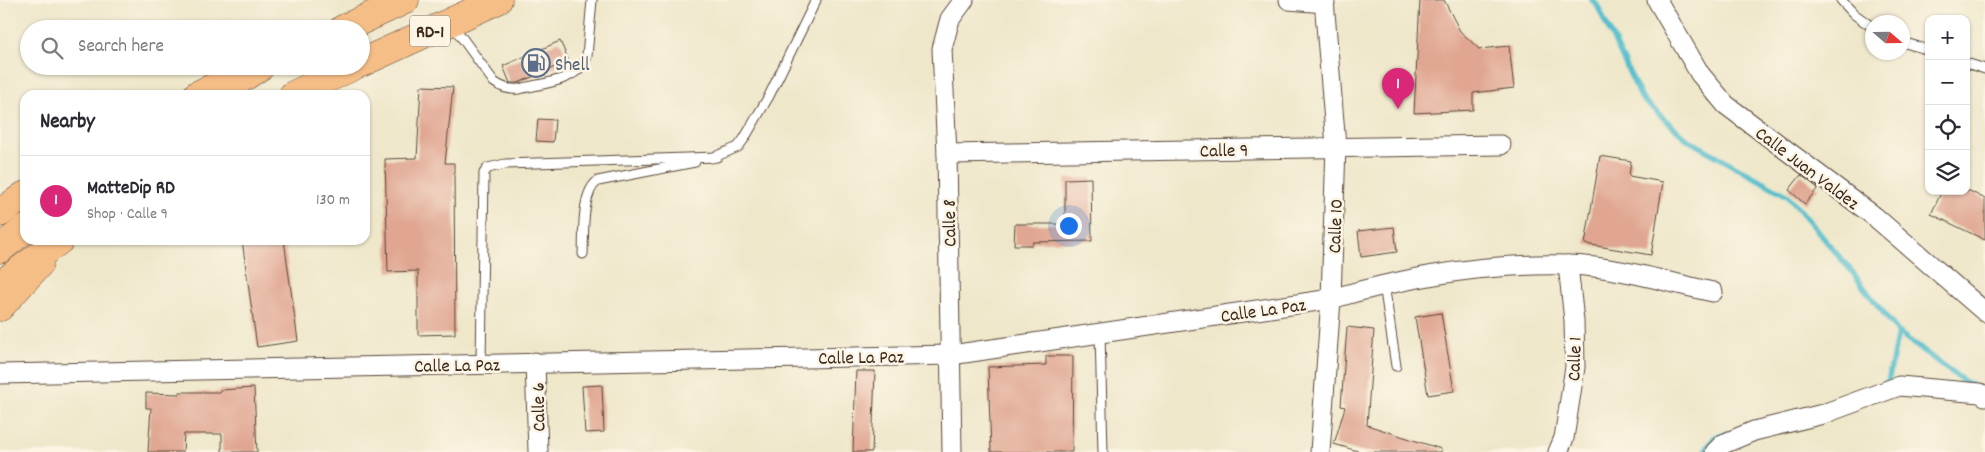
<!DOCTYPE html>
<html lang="en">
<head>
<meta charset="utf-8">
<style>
	:root { --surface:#fff; --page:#f2f2f3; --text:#2b2b33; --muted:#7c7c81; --line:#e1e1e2; --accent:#db2777 }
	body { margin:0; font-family:Dekko,sans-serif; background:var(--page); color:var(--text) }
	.controls { position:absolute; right:15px; top:15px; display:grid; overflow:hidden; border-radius:10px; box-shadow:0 1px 4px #0004 }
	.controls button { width:45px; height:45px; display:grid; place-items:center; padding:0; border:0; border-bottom:1px solid var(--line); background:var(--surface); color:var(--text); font:25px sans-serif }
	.compass { position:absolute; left:1865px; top:15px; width:45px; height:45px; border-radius:50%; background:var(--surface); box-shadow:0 1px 4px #0004; rotate:110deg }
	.you { position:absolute; left:1068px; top:225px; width:18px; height:18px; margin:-12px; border:4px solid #fff; border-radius:50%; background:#1a73e8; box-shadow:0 0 0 8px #1a73e833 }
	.badge { display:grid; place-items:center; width:32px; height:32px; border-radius:50%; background:var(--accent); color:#fff; font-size:16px; font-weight:700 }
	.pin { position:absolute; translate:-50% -41px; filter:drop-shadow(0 1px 2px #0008) }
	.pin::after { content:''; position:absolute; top:26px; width:18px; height:15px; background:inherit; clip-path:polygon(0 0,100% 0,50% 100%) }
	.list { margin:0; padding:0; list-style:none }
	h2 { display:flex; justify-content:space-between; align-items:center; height:65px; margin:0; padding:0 20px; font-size:21px }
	h2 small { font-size:16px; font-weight:400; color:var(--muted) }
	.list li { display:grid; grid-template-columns:32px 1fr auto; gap:15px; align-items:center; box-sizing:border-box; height:90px; padding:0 20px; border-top:1px solid var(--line) }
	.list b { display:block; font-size:19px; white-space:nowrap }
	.list p { margin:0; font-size:16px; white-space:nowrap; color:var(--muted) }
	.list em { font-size:16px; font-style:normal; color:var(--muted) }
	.icon { flex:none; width:28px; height:28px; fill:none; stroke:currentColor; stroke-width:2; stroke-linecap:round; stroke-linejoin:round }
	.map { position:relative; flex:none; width:1985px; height:452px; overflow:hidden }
	.search { position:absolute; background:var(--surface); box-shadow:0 1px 4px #0004; left:20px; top:20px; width:350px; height:55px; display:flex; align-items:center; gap:12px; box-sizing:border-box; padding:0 18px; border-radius:28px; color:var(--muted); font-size:19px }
	.panel { position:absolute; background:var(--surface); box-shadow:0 1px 4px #0004; left:20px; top:90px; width:350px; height:155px; border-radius:15px }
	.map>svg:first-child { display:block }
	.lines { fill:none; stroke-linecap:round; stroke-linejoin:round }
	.stream { stroke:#52becc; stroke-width:5.5 }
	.building { fill:#e0a691 }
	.lane-casing { stroke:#564638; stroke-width:11 }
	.street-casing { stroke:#564638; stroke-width:21 }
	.primary-casing { stroke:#564638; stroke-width:29 }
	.highway-casing { stroke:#564638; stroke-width:29 }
	.lane { stroke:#fff; stroke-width:9 }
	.street { stroke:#fff; stroke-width:19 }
	.primary { stroke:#f6be87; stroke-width:28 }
	.highway { stroke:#f6be87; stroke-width:28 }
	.labels { text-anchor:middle; stroke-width:5; stroke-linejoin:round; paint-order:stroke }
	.shield { fill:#fcf5e5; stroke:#75675a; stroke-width:1 }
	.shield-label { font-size:18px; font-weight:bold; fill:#3b2a1e }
	.service-label { font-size:19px; fill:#4e5e75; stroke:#fcf5e5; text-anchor:start }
	.street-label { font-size:19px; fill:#3b2a1e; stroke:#fcf5e5 }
</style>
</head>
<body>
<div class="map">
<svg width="1985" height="452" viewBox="0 0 1985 452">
	<rect width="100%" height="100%" fill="#fcf5e5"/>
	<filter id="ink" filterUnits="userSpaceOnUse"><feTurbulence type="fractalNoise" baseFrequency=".02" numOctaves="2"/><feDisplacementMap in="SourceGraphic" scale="10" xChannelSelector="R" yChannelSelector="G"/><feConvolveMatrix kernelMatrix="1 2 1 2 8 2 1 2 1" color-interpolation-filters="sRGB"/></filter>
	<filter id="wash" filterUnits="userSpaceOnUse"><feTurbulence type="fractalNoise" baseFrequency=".0096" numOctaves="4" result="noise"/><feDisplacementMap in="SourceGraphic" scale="20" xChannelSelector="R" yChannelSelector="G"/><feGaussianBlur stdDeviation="1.12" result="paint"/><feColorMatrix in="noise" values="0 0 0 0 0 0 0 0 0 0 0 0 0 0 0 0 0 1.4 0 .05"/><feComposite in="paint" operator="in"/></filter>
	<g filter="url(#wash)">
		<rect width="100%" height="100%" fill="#eee7ca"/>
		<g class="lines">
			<g class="stream">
				<polyline points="1592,0 1597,5 1642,99 1688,140 1788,196 1853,273 1898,332 1966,383 1971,384"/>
				<polyline points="1885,383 1888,382 1898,332"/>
				<polyline points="1704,452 1715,437 1726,433"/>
			</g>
		</g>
		<g id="blocks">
			<g class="building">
				<polygon points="1420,0 1444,0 1460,31 1479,49 1509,46 1514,88 1473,93 1473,110 1414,113"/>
				<polygon points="560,41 569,61 518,83 510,83 503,66"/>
				<polygon points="421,86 453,87 445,163 454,163 455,334 418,335 418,271 388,272 385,159 417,158"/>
				<polygon points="538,119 555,120 553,142 536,141"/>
				<polygon points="1600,156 1631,161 1629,176 1663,182 1651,255 1585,244"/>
				<polygon points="1801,175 1818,188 1805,204 1789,190"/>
				<polygon points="1091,178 1092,241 1033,242 1032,245 1014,245 1015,224 1065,224 1065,179"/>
				<polygon points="1942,191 1970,191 1985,199 1985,240 1931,214"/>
				<polygon points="1394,227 1397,252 1361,257 1358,231"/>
				<polygon points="242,240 284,240 298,341 257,347"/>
				<polygon points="1441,313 1454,391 1428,395 1415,317"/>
				<polygon points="1347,327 1374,330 1367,425 1441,449 1441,452 1361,452 1334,444 1345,407 1341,406"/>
				<polygon points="1046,356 1073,356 1072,452 991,452 988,367 1046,365"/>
				<polygon points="856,371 875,371 872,452 853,452"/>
				<polygon points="602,385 604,432 585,433 582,386"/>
				<polygon points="254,388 257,452 222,452 222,434 184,434 183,452 148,452 151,408 146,408 146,393 179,394 179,392 220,392 220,390"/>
			</g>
		</g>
	</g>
	<g filter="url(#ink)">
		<use href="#blocks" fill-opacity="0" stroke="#564638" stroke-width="1"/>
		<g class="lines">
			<defs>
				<g id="lane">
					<polyline points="1841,0 1854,14 1872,27"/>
					<path d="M452 24 494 82C502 88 509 90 519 89 542 83 579 82 587 56L592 0"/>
					<polyline points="1902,42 1929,50"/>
					<polyline points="1966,63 1985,69"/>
					<polyline points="712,158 738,147 744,139 769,96 816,0"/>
					<path d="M583 254C584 235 581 192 598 181L695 162"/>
					<polyline points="1384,284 1396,366"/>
					<polyline points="1100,333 1103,452"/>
					<polyline points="481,363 484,173 488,168 505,164 717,157"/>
				</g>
				<g id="street">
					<polyline points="1289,0 1325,3"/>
					<polyline points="1657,0 1700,74 1726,105 1874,216 1985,312"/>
					<polyline points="947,154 1501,145"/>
					<polyline points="535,362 538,452"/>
					<path d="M0 374 951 355 1331 299C1407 277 1488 263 1567 265 1616 266 1666 282 1713 292"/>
					<polyline points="952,452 947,154 942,49 950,19 964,0"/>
					<polyline points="1320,452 1331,299 1336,146 1324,0"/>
					<polyline points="1558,452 1564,438 1575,367 1574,321 1568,265"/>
					<polyline points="1715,452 1723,444 1754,431 1823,414 1899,386 1980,393 1985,396"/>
				</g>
				<g id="primary">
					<polyline points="197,95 236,77"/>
					<polyline points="0,213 25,195"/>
					<polyline points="0,307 39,264"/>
				</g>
				<g id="highway">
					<polyline points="343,29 405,0"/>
					<polyline points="361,63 498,0"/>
					<polyline points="216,95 261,66"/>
					<polyline points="293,95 354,66"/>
					<polyline points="0,249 25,229"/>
					<polyline points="0,285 60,240"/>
				</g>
			</defs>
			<use href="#lane" class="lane-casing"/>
			<use href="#street" class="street-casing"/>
			<use href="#primary" class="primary-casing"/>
			<use href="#highway" class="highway-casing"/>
			<use href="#lane" class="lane"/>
			<use href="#street" class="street"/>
			<use href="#primary" class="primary"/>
			<use href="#highway" class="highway"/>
		</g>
	</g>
	<defs>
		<symbol id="fuel-ring" viewBox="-11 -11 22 22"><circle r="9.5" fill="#fcf5e5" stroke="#5c6f8a" stroke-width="1.5"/><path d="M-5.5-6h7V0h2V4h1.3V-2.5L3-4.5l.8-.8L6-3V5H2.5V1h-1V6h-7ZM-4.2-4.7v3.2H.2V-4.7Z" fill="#5c6f8a"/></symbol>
	</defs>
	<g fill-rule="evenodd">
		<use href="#fuel-ring" x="520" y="47" width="32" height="32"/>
	</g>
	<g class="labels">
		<rect class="shield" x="410" y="15.5" width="40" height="31" rx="4"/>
		<g class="shield-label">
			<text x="430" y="37">RD-1</text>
		</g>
		<g class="service-label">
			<text x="555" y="70">Shell</text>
		</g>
		<g class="street-label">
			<text transform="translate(1224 149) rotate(-1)" y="7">Calle 9</text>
			<text transform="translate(1808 167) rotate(37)" y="7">Calle Juan Valdez</text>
			<text transform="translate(948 223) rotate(-91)" y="7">Calle 8</text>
			<text transform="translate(1334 226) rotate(-88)" y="7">Calle 10</text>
			<text transform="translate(1263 309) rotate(-8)" y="7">Calle La Paz</text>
			<text transform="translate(861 356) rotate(-1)" y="7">Calle La Paz</text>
			<text transform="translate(1573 359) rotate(-88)" y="7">Calle 1</text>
			<text transform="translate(457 364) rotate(-1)" y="7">Calle La Paz</text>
			<text transform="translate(537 407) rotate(-91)" y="7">Calle 6</text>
		</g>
	</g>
</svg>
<div class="controls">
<button>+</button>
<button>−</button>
<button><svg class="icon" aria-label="locate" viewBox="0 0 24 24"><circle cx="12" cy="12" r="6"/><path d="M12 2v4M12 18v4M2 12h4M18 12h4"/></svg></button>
<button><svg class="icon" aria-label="layers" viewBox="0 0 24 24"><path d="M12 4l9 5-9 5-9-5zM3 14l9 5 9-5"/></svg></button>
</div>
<svg class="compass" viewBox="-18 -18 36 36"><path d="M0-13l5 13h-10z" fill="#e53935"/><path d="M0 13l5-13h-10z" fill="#7c7c81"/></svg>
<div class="you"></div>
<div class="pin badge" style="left:1398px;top:109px">1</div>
<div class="search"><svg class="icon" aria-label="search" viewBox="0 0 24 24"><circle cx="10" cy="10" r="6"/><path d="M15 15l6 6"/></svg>Search here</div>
<section class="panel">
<h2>Nearby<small></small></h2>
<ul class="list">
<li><span class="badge">1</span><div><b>MatteDip RD</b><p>Shop · Calle 9</p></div><em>130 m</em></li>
</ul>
</section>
</div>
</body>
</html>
